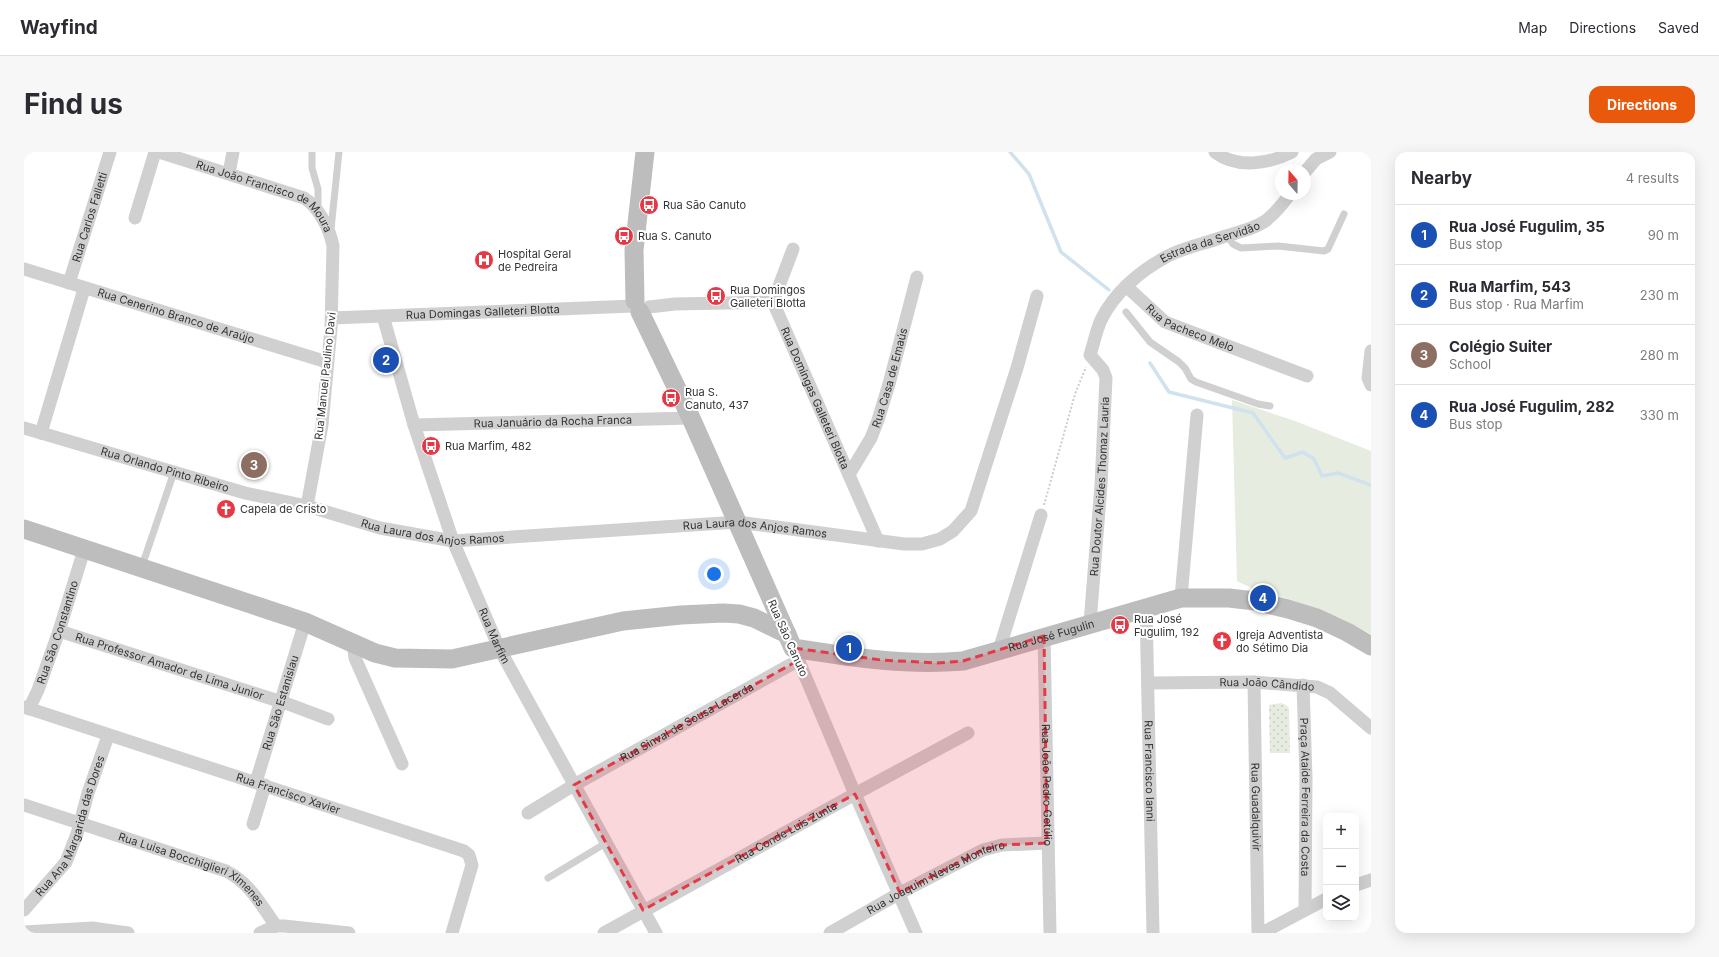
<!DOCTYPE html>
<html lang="en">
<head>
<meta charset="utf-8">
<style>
	:root { --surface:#fff; --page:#f7f7f7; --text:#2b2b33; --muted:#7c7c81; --line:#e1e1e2; --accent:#ea580c }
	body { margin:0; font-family:Inter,sans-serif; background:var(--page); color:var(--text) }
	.controls { position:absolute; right:12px; bottom:12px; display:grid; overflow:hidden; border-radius:8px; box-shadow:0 4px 16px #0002 }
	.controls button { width:36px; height:36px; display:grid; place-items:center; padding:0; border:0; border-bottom:1px solid var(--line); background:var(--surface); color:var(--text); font:20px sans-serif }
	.compass { position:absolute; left:1251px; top:12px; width:36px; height:36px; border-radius:50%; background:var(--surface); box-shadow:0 4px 16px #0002; rotate:340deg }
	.you { position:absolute; left:690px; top:422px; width:14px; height:14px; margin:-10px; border:3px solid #fff; border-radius:50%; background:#1a73e8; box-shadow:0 0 0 6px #1a73e833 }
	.badge { display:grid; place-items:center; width:26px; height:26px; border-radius:50%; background:var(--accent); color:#fff; font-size:13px; font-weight:700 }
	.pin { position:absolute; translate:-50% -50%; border:2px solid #fff; box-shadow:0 1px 4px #0006 }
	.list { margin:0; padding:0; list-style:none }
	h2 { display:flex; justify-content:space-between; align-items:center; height:52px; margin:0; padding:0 16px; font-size:17px }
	h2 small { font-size:13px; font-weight:400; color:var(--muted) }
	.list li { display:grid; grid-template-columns:26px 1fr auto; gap:12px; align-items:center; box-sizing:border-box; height:60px; padding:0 16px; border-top:1px solid var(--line) }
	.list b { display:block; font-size:15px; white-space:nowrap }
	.list p { margin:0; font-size:13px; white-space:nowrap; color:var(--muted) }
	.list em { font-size:13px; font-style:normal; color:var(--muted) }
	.icon { flex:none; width:22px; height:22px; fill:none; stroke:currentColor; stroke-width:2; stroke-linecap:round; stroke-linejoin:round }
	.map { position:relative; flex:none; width:1347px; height:781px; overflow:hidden; border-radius:12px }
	header { display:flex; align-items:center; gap:24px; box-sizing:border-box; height:56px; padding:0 20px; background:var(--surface); border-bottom:1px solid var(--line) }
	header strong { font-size:19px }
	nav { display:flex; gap:22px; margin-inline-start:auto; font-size:14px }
	.intro { display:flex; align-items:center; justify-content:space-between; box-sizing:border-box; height:96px; padding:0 24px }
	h1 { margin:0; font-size:28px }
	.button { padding:10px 18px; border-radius:12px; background:var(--accent); color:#fff; font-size:14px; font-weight:700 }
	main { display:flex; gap:24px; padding:0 24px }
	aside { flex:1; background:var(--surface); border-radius:12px; box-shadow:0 4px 16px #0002 }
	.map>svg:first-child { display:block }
	.grass { fill:#e6ecdf }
	.park { fill:url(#park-dots) }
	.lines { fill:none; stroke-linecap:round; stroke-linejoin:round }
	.stream { stroke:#cfe2ee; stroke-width:3.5 }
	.path { stroke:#cdcdcd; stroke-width:2; stroke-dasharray:2 2; stroke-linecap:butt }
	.lane { stroke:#d0d0d0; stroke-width:7 }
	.street { stroke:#d0d0d0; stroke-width:13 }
	.secondary { stroke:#bdbdbd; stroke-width:19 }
	.marked { fill:#e63946; fill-opacity:0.2; stroke:#e63946; stroke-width:3; stroke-dasharray:8 5; stroke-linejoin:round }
	.labels { text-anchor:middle; stroke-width:4; stroke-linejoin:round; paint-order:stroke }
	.street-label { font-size:11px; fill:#333; stroke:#fff }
	.poi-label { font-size:11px; fill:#333; stroke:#fff; text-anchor:start }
</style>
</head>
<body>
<header>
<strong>Wayfind</strong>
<nav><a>Map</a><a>Directions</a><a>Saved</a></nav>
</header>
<div class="intro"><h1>Find us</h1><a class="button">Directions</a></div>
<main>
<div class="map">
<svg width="1347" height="781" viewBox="0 0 1347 781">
	<defs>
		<pattern id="park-dots" width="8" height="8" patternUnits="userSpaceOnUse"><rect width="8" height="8" fill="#e6ecdf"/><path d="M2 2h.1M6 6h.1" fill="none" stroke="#c6cbc0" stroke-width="1.8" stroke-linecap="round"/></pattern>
	</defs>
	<rect width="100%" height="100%" fill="#fff"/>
	<path class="grass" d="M1208 248 1271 269 1347 299V482C1320 468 1293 456 1265 447 1244 441 1232 439 1213 429Z"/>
	<polygon class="park" points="1257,551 1262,553 1265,556 1266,601 1246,601 1245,553"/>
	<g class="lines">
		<g class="stream">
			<polyline points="986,0 1005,22 1037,100 1085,138"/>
			<polyline points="1126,211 1145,240 1229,261 1261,306 1279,300 1290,307 1298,324 1314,321 1347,333"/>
		</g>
		<polyline class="path" points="1020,353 1051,242 1062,215"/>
		<g class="lane">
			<polyline points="288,0 288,16 294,37 294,58"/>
			<polyline points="307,77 315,0"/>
			<polyline points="1203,84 1209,92 1217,96 1254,94 1300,99 1304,97 1320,62"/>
			<polyline points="1102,160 1126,190 1155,210 1161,216 1167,227 1172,230 1234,252 1246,254"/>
			<polyline points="118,414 150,320"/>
			<polyline points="524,726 582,691"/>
		</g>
		<g class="street">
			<path id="s1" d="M135 0 280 46C295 55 306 78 309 94L307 176 298 273 283 354"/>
			<path d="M1191 0C1213 17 1245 12 1268 0"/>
			<polyline points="1281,20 1292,7 1306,0"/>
			<polyline points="205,21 209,0"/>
			<polyline points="111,66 131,0"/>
			<path id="s2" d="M0 117 303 210"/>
			<path id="s3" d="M45 131 86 0"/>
			<path id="s4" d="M1102 134 1141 170 1283 224"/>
			<path id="s5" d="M749 150 854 389"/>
			<polyline points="749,150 769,97"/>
			<polyline points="625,155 651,152 749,150"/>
			<path id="s6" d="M359 164 390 273 429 389 476 498 632 781"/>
			<path id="s7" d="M308 166 610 154"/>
			<polyline points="1347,199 1344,226 1347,233"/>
			<path id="s8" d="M390 273 667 266"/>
			<path id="s9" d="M0 276 221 341 283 354 356 376 429 389 714 370 880 392H898L916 387 929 379 947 359 993 216 1013 144"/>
			<polyline points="17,281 60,137"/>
			<path id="s10" d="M826 321 847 286 854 268 865 232 893 125"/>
			<polyline points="1157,446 1173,263"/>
			<path id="s11" d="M1122 456 1129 781"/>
			<path id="s12" d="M1066 471 1077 333 1082 226 1079 218 1066 203C1070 191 1072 179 1077 168 1090 141 1116 119 1142 105 1158 96 1179 92 1196 86 1234 74 1241 76 1266 42"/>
			<path id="s13" d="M35 479 264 552 304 567"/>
			<path id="s14" d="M1020 484 1026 781"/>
			<polyline points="329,491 331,506 378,612"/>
			<polyline points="975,498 1017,363"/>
			<polyline points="771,500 831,642 892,781"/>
			<path id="s15" d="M1230 530 1234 781"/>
			<path id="s16" d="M1125 531 1230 530 1293 535 1306 541 1347 576"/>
			<path id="s17" d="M1279 533 1282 626 1281 758"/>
			<path id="s18" d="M0 555 440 699 445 703 448 713 428 781"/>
			<path id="s19" d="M5 557 14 538 35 479 60 398"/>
			<path id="s20" d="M232 630 281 470"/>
			<path id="s21" d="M0 653 202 719C226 731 237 753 252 774"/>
			<path id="s22" d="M504 661 550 633 775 508"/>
			<polyline points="229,672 241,633"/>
			<polyline points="1332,733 1347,728"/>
			<path id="s23" d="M0 758 42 710 53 682 64 641 84 584"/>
			<polyline points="0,780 68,776 104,781"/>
			<polyline points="236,781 252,774 260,774 325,781"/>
			<path id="s24" d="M580 781 831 642 944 581"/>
			<path id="s25" d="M806 781 876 741 959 698 978 693 1023 691"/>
			<polyline points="1238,781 1302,747"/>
		</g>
		<g class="secondary">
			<polyline points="611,149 610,98 621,0"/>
			<path id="s26" d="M616 160 667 266 769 496C825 505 882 514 939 509L1157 446H1205L1231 449 1264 457 1293 466 1323 480 1347 494"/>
			<polyline points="0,377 281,470 351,501 371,506 428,507 599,469 657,463 699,461 715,462 730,466 763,482"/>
		</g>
	</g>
	<path class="marked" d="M1020 484 1023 691 978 693 959 698 876 741 831 642 619 758 550 633 775 508 769 496 857 508 913 511 939 509Z"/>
	<defs>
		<symbol id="bus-disc" viewBox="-11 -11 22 22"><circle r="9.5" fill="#e63946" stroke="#fff"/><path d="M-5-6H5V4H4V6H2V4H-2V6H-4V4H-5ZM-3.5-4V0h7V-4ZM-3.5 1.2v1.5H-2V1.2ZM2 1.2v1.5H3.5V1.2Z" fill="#fff"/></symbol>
		<symbol id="hospital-disc" viewBox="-11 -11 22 22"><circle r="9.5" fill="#e63946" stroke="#fff"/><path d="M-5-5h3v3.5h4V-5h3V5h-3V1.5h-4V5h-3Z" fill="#fff"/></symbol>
		<symbol id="church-disc" viewBox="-11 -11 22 22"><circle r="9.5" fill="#e63946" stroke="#fff"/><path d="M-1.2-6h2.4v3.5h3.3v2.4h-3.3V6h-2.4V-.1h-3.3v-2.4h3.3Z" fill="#fff"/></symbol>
	</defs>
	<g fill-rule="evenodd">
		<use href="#bus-disc" x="614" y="42" width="22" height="22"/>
		<use href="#bus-disc" x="589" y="73" width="22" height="22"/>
		<use href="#hospital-disc" x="449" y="97" width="22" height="22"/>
		<use href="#bus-disc" x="681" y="133" width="22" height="22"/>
		<use href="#bus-disc" x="636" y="235" width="22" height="22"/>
		<use href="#bus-disc" x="396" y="283" width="22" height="22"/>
		<use href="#church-disc" x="191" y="346" width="22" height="22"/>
		<use href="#bus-disc" x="1085" y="462" width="22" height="22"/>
		<use href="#church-disc" x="1187" y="478" width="22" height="22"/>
	</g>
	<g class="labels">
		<g class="street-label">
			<text dy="4" stroke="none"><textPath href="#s1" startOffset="117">Rua João Francisco de Moura</textPath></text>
			<text dy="4" stroke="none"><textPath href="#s3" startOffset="69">Rua Carlos Falletti</textPath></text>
			<text dy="4" stroke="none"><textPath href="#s12" startOffset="449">Estrada da Servidão</textPath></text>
			<text dy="4" stroke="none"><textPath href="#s7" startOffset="151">Rua Domingas Galleteri Blotta</textPath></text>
			<text dy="4" stroke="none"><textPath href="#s2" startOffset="159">Rua Cenerino Branco de Araújo</textPath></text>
			<text dy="4" stroke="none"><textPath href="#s4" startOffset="78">Rua Pacheco Melo</textPath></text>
			<text transform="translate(301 224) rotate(-84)" y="4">Rua Manuel Paulino Davi</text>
			<text dy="4" stroke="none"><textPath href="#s10" startOffset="104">Rua Casa de Emaús</textPath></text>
			<text dy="4" stroke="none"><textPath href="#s5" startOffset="105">Rua Domingas Galleteri Blotta</textPath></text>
			<text dy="4" stroke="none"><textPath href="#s8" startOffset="139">Rua Januário da Rocha Franca</textPath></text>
			<text dy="4" stroke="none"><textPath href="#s9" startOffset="147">Rua Orlando Pinto Ribeiro</textPath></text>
			<text dy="4" stroke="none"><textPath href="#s12" startOffset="137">Rua Doutor Alcides Thomaz Lauria</textPath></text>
			<text dy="4" stroke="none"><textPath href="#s9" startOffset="423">Rua Laura dos Anjos Ramos</textPath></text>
			<text dy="4" stroke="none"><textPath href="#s9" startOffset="747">Rua Laura dos Anjos Ramos</textPath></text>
			<text dy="4" stroke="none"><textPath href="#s19" startOffset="82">Rua São Constantino</textPath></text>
			<text dy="4" stroke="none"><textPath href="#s6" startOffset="339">Rua Marfim</textPath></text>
			<text dy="4" stroke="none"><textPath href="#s26" startOffset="632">Rua José Fugulin</textPath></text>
			<text transform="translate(764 486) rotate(66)" y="4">Rua São Canuto</text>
			<text dy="4" stroke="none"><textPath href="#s13" startOffset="116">Rua Professor Amador de Lima Junior</textPath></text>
			<text dy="4" stroke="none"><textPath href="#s16" startOffset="118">Rua João Cândido</textPath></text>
			<text dy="4" stroke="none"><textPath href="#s20" startOffset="83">Rua São Estanislau</textPath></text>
			<text dy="4" stroke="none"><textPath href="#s22" startOffset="183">Rua Sinval de Sousa Lacerda</textPath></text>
			<text dy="4" stroke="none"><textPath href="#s11" startOffset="163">Rua Francisco Ianni</textPath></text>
			<text dy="4" stroke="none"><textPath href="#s14" startOffset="149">Rua João Pedro Getúlio</textPath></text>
			<text dy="4" stroke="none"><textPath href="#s18" startOffset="278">Rua Francisco Xavier</textPath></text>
			<text dy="4" stroke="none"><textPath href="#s17" startOffset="112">Praça Ataíde Ferreira da Costa</textPath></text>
			<text dy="4" stroke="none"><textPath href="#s15" startOffset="125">Rua Guadalquivir</textPath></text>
			<text dy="4" stroke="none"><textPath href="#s23" startOffset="98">Rua Ana Margarida das Dores</textPath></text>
			<text dy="4" stroke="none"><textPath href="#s24" startOffset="208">Rua Conde Luis Zunta</textPath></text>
			<text dy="4" stroke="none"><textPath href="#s21" startOffset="181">Rua Luisa Bocchiglieri Ximenes</textPath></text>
			<text dy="4" stroke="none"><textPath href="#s25" startOffset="120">Rua Joaquim Neves Monteiro</textPath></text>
		</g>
		<g class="poi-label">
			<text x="639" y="57">Rua São Canuto</text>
			<text x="614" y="88">Rua S. Canuto</text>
			<text x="474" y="106">Hospital Geral<tspan x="474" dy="13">de Pedreira</tspan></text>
			<text x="706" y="142">Rua Domingos<tspan x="706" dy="13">Galleteri Blotta</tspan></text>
			<text x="661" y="244">Rua S.<tspan x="661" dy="13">Canuto, 437</tspan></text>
			<text x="421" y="298">Rua Marfim, 482</text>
			<text x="216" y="361">Capela de Cristo</text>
			<text x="1110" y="471">Rua José<tspan x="1110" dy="13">Fugulim, 192</tspan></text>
			<text x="1212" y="487">Igreja Adventista<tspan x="1212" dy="13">do Sétimo Dia</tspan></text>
		</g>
	</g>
</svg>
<div class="controls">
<button>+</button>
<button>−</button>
<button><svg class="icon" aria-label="layers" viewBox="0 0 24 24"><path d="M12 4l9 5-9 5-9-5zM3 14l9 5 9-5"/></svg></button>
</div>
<svg class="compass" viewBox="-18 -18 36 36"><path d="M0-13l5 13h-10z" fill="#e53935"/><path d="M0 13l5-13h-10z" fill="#7c7c81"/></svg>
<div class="you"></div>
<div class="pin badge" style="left:825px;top:496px;background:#1a4fb4">1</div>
<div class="pin badge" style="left:362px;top:208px;background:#1a4fb4">2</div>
<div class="pin badge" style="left:230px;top:313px;background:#8d6e63">3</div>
<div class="pin badge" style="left:1239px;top:446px;background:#1a4fb4">4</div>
</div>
<aside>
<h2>Nearby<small>4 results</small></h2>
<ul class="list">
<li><span class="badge" style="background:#1a4fb4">1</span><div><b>Rua José Fugulim, 35</b><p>Bus stop</p></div><em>90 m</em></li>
<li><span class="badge" style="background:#1a4fb4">2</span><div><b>Rua Marfim, 543</b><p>Bus stop · Rua Marfim</p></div><em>230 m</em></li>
<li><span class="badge" style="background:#8d6e63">3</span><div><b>Colégio Suiter</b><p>School</p></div><em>280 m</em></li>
<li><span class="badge" style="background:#1a4fb4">4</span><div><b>Rua José Fugulim, 282</b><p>Bus stop</p></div><em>330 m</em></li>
</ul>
</aside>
</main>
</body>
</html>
